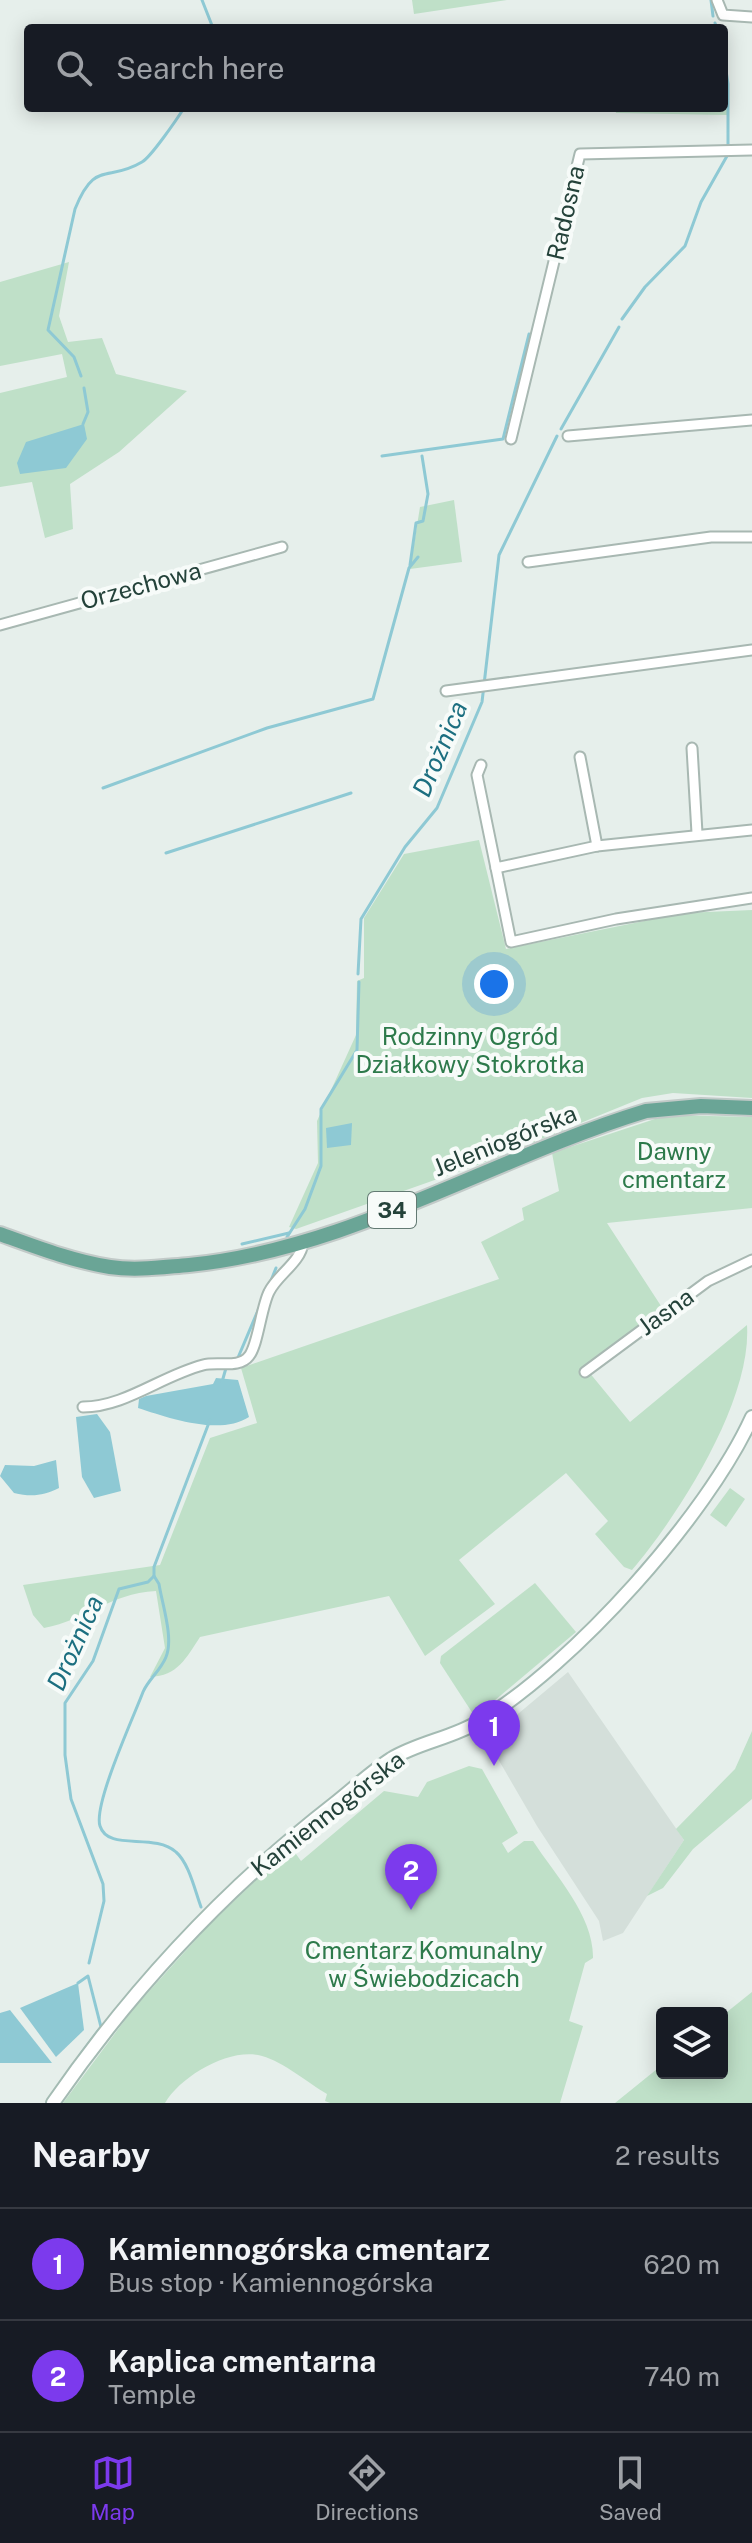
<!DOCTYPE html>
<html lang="en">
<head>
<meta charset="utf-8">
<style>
	:root { --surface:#171b24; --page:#20242c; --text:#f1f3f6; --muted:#9ea1a6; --line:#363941; --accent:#7c3aed }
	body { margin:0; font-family:"Public Sans",sans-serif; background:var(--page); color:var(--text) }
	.controls { position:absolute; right:24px; bottom:24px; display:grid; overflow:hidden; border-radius:8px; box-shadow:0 4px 20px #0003 }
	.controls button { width:72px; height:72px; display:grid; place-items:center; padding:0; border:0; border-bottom:2px solid var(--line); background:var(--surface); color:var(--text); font:40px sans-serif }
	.you { position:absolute; left:494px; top:984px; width:28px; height:28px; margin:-20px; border:6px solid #fff; border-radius:50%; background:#1a73e8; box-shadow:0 0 0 12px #1a73e833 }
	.badge { display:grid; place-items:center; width:52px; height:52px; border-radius:50%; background:var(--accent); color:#fff; font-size:26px; font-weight:700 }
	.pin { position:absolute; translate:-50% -66px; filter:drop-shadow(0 2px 4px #0008) }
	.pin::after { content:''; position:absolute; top:42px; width:28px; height:24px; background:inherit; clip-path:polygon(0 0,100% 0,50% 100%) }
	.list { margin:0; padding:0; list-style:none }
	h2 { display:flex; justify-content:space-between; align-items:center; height:104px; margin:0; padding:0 32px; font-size:34px }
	h2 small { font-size:26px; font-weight:400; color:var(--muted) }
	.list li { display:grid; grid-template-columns:52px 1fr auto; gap:24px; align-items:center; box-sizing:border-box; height:112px; padding:0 32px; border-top:2px solid var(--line) }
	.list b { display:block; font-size:30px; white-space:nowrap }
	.list p { margin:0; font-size:26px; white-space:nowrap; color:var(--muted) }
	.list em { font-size:26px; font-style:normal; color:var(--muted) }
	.icon { flex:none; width:44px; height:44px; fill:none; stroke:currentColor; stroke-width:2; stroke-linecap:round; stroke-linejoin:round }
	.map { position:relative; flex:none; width:752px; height:2103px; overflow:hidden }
	.search { position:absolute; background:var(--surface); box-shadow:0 4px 20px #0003; left:24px; right:24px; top:24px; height:88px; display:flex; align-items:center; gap:20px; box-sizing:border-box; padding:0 28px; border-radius:8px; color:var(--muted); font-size:30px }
	.sheet { height:328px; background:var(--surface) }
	nav { display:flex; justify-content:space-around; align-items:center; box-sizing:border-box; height:112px; border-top:2px solid var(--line); background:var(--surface); font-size:22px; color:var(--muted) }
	nav a { display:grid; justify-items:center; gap:4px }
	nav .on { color:var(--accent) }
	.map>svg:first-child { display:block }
	.built { fill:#d4dfda }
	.green { fill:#bfe0c8 }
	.water { fill:#8ec9d4 }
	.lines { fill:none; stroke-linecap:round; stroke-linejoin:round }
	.stream { stroke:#8ec9d4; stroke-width:3 }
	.street-casing { stroke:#a8b8b2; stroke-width:13 }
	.secondary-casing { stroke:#a4bbb3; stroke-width:16 }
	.primary-casing { stroke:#c2cac8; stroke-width:18 }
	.street { stroke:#fff; stroke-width:9 }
	.secondary { stroke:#fff; stroke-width:12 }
	.primary { stroke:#6aa596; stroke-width:14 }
	.labels { text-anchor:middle; stroke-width:8; stroke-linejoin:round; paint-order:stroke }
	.shield { fill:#f7fbf9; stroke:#637a73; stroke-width:2 }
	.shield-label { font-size:22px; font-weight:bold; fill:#24423a }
	.street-label { font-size:24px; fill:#24423a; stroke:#f7fbf9 }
	.park-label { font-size:24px; fill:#2d7a4b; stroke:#f7fbf9 }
	.water-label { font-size:26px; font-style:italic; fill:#1c6f80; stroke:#f7fbf9 }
</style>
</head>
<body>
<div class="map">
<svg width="752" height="2103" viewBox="0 0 752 2103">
	<rect width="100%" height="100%" fill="#e6efeb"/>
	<polygon class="built" points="568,1672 684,1840 623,1933 603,1941 599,1921 537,1826 487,1740"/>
	<g class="green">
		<polygon points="412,0 507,0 414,14"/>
		<polygon points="724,69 728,115 616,113 615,108 724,108"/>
		<polygon points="69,262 59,316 68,342 102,338 116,374 187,391 119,452 70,484 73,529 45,538 32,482 0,487 0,393 67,377 62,354 0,366 0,282"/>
		<polygon points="454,500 462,562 410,569 420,507"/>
		<polygon points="479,840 506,949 684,913 752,910 752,1098 673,1093 642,1098 480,1164 296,1229 289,1227 318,1163 317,1121 356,1035 357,981 364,978 364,918 404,854"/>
		<path d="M667 1115 752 1117V1208L607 1223 663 1309 584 1366 630 1422 747 1325C752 1401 678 1516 632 1570L624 1567 595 1534 608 1521 566 1473 459 1560 495 1604 425 1656 389 1596 200 1637C186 1658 178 1676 150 1677L165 1648 156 1591C108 1594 87 1620 44 1628L33 1615 23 1585 160 1565 210 1438 257 1423 241 1368 499 1279 481 1242 524 1220 522 1208 559 1191 552 1153Z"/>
		<polygon points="730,1488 745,1499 726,1527 710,1515"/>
		<polygon points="535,1583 576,1632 475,1717 440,1663 441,1656"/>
		<polygon points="752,1731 752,1799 693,1849 663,1888 647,1896 684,1840 676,1829 735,1769"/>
		<path d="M469 1766 482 1769 518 1833 502 1843 508 1853 524 1841H533C555 1875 594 1916 593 1958L585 1963 569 2021 583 2026 560 2103H330L325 2101 327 2094C308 2083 284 2062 262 2056 230 2047 181 2076 165 2103H63L134 2008 209 1925 291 1847 301 1861 384 1791 418 1797 427 1782Z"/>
		<polygon points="752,1992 752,2103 615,2103 662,2065 662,2073 722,2073 722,2016"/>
	</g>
	<g class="water">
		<polygon points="84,424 87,439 66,468 20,474 17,463 26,442"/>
		<polygon points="352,1123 351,1145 327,1148 326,1128"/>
		<path d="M216 1378 238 1380 249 1417C220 1436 169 1418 138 1408L139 1399 146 1396 213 1384Z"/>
		<polygon points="97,1414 110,1432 121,1491 94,1498 82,1477 76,1417"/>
		<path d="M56 1460 59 1488C43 1496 31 1497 14 1493L0 1476 5 1465 34 1466Z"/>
		<polygon points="78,1983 84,2030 56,2057 20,2008"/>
		<polygon points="10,2010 52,2063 0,2063 0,2013"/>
	</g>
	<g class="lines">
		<g class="stream">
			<polyline points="202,0 213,28"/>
			<polyline points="711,0 713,16"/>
			<polyline points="715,23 717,28"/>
			<polyline points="724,57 728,84 728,146"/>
			<polyline points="622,319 645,287 685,246 701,202 727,156"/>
			<path d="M81 376 74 357 48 330 75 209C95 159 107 183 142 162 151 157 177 119 184 108"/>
			<polyline points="83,424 88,412 84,388"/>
			<polyline points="561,429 619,327"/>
			<polyline points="382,456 503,439 529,334"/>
			<polyline points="410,565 416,523 423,521 428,494 422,456"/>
			<polyline points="103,788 267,728 373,699 409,568 418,557"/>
			<polyline points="166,853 351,793"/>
			<polyline points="358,974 361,919 405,847 437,808 482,702 499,555 557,436"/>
			<polyline points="287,1237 305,1209 321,1166 321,1109 357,1050 359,982"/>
			<polyline points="242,1244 289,1233"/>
			<polyline points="270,1283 276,1268"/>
			<polyline points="237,1360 259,1308"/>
			<polyline points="222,1382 226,1368"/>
			<path d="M154 1576 159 1584C162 1604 174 1638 166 1657 161 1670 148 1680 143 1692 134 1716 93 1805 100 1826 108 1852 154 1832 176 1852 189 1863 195 1891 201 1907"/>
			<polyline points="89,1963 104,1901 103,1884 71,1799 65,1755 65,1703 93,1661 119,1589 148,1582 154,1576 154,1567 210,1420"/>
			<polyline points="78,1983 88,1976 101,2027 80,2055"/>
		</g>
		<defs>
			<g id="street">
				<polyline points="717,0 723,15 752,17"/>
				<polyline points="568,436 752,420"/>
				<polyline points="511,439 580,154 752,150"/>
				<polyline points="528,562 711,537 752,537"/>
				<polyline points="0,625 282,547"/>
				<polyline points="446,691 752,650"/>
				<polyline points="692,748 697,833"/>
				<polyline points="580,757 597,846"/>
				<polyline points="481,765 477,775 496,868 597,846 752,830"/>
				<polyline points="496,868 511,942 616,919 752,898"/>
				<polyline points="585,1372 708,1281 752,1260"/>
				<path d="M83 1407C125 1407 161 1376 203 1365 218 1361 239 1369 249 1356 258 1345 261 1308 269 1292 277 1275 301 1262 303 1243"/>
			</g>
			<path id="secondary" d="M53 2103C131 1990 226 1888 334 1804 353 1789 371 1772 391 1759 419 1742 453 1738 480 1721 574 1664 707 1516 752 1417"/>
			<path id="primary" d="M0 1234C36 1247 72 1261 110 1267 136 1271 163 1267 189 1265 351 1249 492 1158 646 1111L701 1106 752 1108"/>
		</defs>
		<use href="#street" class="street-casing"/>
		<use href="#secondary" class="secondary-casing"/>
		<use href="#primary" class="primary-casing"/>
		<use href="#street" class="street"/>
		<use href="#secondary" class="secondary"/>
		<use href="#primary" class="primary"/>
	</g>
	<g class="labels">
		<rect class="shield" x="368" y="1192" width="48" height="36" rx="6"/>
		<g class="shield-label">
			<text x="392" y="1218">34</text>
		</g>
		<g class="street-label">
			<text transform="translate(566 213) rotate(-77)" y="8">Radosna</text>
			<text transform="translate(141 586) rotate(-15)" y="8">Orzechowa</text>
			<text transform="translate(505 1141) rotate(-22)" y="8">Jeleniogórska</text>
			<text transform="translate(666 1312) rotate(-36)" y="8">Jasna</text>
			<text transform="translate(328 1814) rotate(-38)" y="8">Kamiennogórska</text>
		</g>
		<g class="park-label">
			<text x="470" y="1045">Rodzinny Ogród<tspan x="470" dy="28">Działkowy Stokrotka</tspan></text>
			<text x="674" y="1160">Dawny<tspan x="674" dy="28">cmentarz</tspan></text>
			<text x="424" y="1959">Cmentarz Komunalny<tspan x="424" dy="28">w Świebodzicach</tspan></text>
		</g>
		<g class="water-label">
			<text transform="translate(440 749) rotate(-67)" y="9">Drożnica</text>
			<text transform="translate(75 1643) rotate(-66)" y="9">Drożnica</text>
		</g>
	</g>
</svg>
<div class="controls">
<button><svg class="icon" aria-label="layers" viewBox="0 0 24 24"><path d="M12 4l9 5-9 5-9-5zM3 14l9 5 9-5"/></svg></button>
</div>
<div class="you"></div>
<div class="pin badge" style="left:494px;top:1766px">1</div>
<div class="pin badge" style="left:411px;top:1910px">2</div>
<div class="search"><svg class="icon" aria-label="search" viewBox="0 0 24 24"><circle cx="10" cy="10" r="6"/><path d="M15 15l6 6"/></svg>Search here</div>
</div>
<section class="sheet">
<h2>Nearby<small>2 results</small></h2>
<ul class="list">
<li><span class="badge">1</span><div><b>Kamiennogórska cmentarz</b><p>Bus stop · Kamiennogórska</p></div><em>620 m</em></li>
<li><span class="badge">2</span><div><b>Kaplica cmentarna</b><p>Temple</p></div><em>740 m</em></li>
</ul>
</section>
<nav>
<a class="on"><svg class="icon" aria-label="map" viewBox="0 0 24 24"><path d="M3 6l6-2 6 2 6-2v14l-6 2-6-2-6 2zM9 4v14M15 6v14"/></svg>Map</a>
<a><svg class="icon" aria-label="directions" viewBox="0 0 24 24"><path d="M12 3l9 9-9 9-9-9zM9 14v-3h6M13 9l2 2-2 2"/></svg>Directions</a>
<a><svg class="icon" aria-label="saved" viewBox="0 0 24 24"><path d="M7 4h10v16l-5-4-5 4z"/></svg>Saved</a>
</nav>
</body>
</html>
